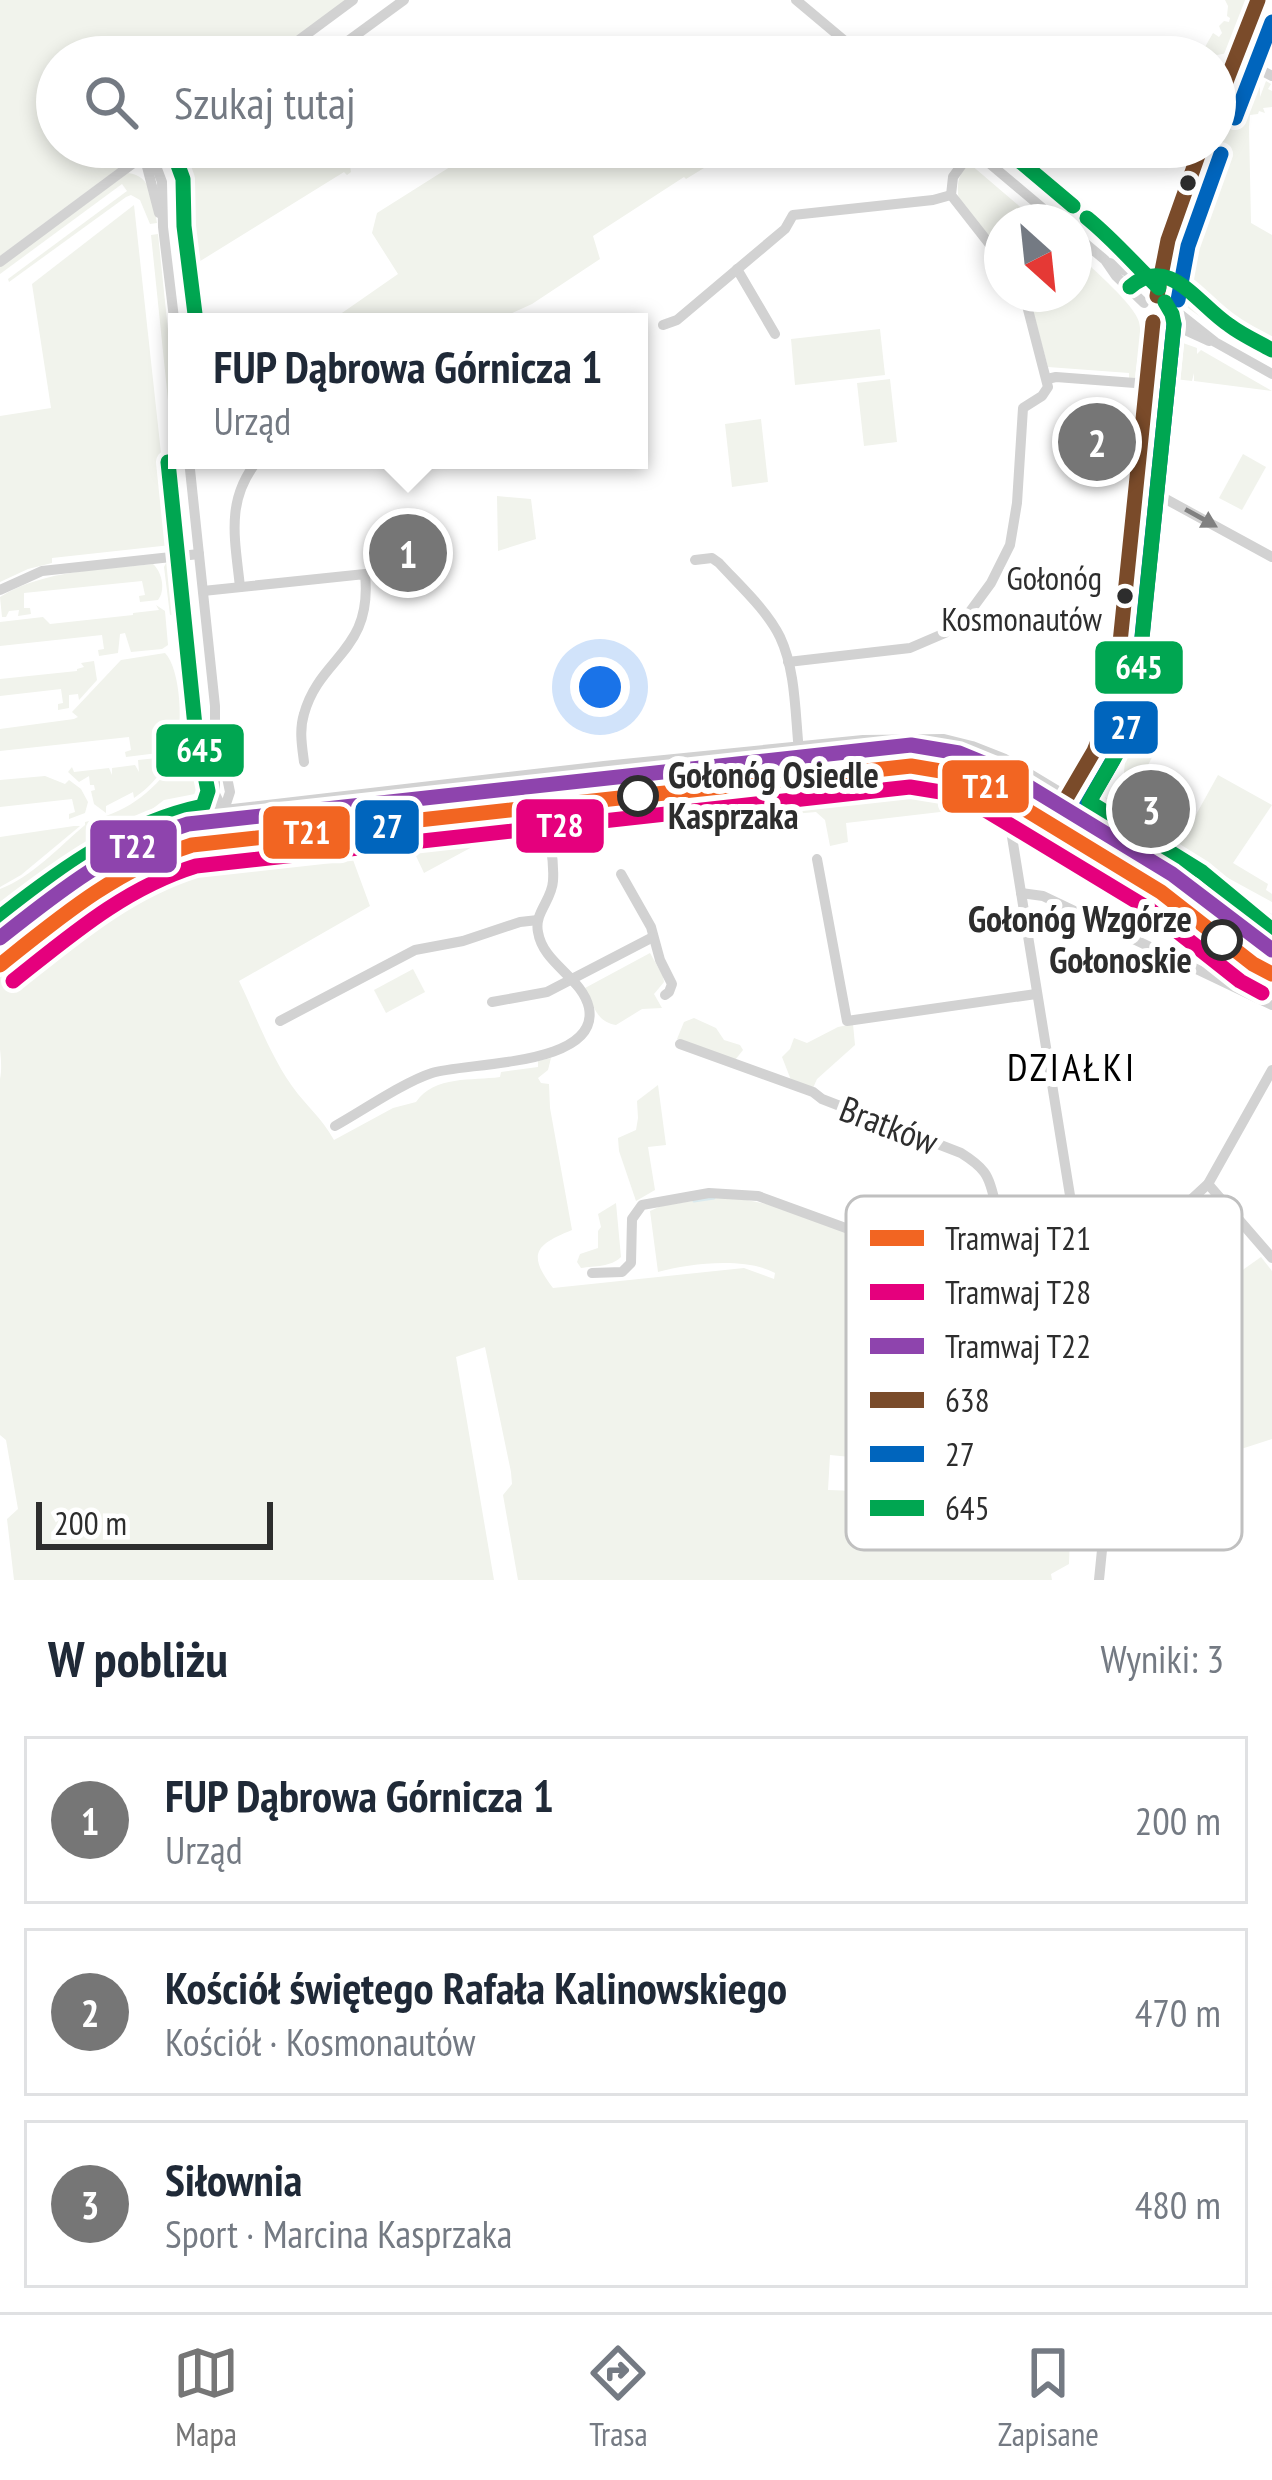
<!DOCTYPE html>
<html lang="pl">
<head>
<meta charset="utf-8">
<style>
	:root { --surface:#fff; --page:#f2f2f3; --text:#1f2937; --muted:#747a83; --line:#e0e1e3; --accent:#767676 }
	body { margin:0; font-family:"PT Sans Narrow",sans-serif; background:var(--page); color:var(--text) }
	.compass { position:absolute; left:984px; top:204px; width:108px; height:108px; border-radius:50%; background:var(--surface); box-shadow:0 6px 18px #0003; rotate:153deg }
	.scale { position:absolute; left:36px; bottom:30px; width:237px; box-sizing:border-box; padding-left:12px; border:6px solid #2d2d2d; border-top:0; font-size:33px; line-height:42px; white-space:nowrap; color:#2d2d2d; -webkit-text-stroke:9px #fff; paint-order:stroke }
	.you { position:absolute; left:600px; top:687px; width:42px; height:42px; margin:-30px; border:9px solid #fff; border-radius:50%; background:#1a73e8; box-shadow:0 0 0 18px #1a73e833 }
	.badge { display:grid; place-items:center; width:78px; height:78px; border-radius:50%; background:var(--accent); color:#fff; font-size:39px; font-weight:700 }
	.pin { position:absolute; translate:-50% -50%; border:6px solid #fff; box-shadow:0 3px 12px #0006 }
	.popup { position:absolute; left:168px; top:313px; width:480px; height:156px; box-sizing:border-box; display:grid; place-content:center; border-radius:0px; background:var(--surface); filter:drop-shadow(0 3px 9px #0005); font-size:39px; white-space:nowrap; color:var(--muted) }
	.popup b { font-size:45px; color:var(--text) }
	.popup::after { content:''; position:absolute; left:50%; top:100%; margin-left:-24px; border:24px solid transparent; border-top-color:var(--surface) }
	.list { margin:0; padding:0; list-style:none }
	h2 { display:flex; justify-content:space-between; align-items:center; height:156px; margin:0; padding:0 48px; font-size:51px }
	h2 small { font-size:39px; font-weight:400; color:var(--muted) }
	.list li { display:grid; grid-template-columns:78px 1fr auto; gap:36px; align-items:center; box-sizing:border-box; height:168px; margin:0 24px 24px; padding:0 24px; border:3px solid var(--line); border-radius:0px }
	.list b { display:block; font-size:45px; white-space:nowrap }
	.list p { margin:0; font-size:39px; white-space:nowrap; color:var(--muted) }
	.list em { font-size:39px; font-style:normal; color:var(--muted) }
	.icon { flex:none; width:66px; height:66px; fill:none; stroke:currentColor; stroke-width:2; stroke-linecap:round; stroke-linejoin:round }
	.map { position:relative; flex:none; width:1272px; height:1580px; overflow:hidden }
	.search { position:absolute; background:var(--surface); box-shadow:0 6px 18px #0003; left:36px; right:36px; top:36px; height:132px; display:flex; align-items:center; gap:30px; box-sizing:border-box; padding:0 42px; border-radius:66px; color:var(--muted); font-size:45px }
	.sheet { height:732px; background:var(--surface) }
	nav { display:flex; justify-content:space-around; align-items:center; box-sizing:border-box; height:168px; border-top:3px solid var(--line); background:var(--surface); font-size:33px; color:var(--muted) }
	nav a { display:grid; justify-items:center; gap:6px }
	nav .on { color:var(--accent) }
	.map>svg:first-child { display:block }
	.green { fill:#f1f3ec; fill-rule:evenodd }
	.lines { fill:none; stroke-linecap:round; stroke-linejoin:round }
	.stream { stroke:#daeaee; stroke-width:3 }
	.minor { stroke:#d2d2d2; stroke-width:10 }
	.bus-1-casing { stroke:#fff; stroke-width:24 }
	.bus-2-casing { stroke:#fff; stroke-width:24 }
	.bus-3-casing { stroke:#fff; stroke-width:24 }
	.bus-1 { stroke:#7a4b2a; stroke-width:15 }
	.bus-2 { stroke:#0065bd; stroke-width:15 }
	.bus-3 { stroke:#00a651; stroke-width:15 }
	.tram-1-casing { stroke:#fff; stroke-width:24 }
	.tram-2-casing { stroke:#fff; stroke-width:24 }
	.tram-3-casing { stroke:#fff; stroke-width:24 }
	.tram-1 { stroke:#f26522; stroke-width:15 }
	.tram-2 { stroke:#e5007d; stroke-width:15 }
	.tram-3 { stroke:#8e44ad; stroke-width:15 }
	.oneway { fill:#808080 }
	.bus-dot { fill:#2d2d2d; stroke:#fff; stroke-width:4.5 }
	.stop-dot { fill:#fff; stroke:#2d2d2d; stroke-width:6 }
	.labels { text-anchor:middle; stroke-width:12; stroke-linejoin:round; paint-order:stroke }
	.bus-label { font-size:33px; fill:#2d2d2d; stroke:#fff; text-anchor:end }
	.stop-label { font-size:36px; font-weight:bold; fill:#2d2d2d; stroke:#fff; text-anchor:start }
	.street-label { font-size:36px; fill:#2d2d2d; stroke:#fff }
	.neighbourhood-label { font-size:39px; letter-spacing:3px; fill:#000; stroke:#fff }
	.key { fill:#fff; stroke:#c0c0c0; stroke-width:3 }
	.key-label { font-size:33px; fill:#2d2d2d }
	.line-badge { stroke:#fff; stroke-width:4.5 }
	.badge-label { font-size:33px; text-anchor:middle; font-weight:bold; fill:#fff }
</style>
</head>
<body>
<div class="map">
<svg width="1272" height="1580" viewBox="0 0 1272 1580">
	<rect width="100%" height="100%" fill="#fff"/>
	<g class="green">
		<polygon points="0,0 346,0 268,57 57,57 57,147 147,147 0,256"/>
		<polygon points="1225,0 1248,0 1228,53 1217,55 1205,47 1213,33 1219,37 1222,33 1219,26 1224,21 1229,22 1230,18 1227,16 1228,6"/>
		<path d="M1242 71 1260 78V97L1266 81 1271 84 1268 89 1272 91V107L1263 108 1265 113 1259 111 1258 114 1250 115 1249 127 1251 223 1272 235V359L1218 331 1222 325 1219 322 1213 327C1202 316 1185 308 1175 296 1159 275 1202 173 1212 147H1215V140Z"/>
		<polygon points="201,147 347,147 351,172 347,175 344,172 189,268 195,322 188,322 175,184 186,158"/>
		<polygon points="459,147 602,147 609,159 618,158 633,147 722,147 717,160 686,179 684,177 593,236 600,259 532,304 510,314 440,322 329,322 398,274 372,233 377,213 461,160"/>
		<path d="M970 164 1038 222H1002V255L959 200C956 185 958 173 970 164Z"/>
		<path d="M128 173C152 175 154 203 157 223L150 224 140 200 131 195 126 197 9 282 8 279 127 191 122 184 0 274V267Z"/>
		<polygon points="134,205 171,545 52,558 52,563 28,569 0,582 0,416 51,408 32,284"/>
		<polygon points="158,234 177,417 177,457 174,458 151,235"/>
		<path d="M1074 252C1089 265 1135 305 1139 322 1143 338 1136 363 1135 379H1129V373L1048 367 1028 294H1074Z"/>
		<polygon points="880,329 885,375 795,385 791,339"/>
		<polygon points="1183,343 1197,348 1197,354 1201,350 1272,391 1194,381 1194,373 1192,381 1166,378 1163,367 1165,351"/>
		<polygon points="890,379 897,442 864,446 857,383"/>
		<polygon points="1161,395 1166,395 1155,488 1149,485 1145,477 1153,399"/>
		<polygon points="761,419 768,482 732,487 725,424"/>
		<polygon points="1243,454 1266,467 1242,510 1219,498"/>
		<polygon points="497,496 531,499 536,539 498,551"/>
		<polygon points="179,562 184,569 189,613 170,615 164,567 166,563"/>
		<path d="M153 564C162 572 166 590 158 600L140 602 139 596 145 595 142 581 24 593V608H30L31 614 18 616 19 610 9 611 6 617H2L0 597C45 569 103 570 153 564Z"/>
		<polygon points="156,605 165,611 168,645 162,649 131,652 125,633 120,634 118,653 99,656 98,650 104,649 102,635 0,646 0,622 43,617 50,624 133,615 133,613 159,610"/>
		<polygon points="192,649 201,749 181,751 185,720 176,652"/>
		<path d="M165 653C181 669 184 731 174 751L126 757 125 752 131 750 129 737 0 751V729L74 719 78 717 72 712 121 660Z"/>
		<polygon points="94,661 97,680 79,700 78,694 69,695 69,708 58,710 58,704 63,703 61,689 0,696 0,679 77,671 77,669 84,667 81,663"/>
		<path d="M1141 733 1159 744 1125 809 1182 840 1218 775 1272 805 1233 863 1268 884 1266 890 1272 894V902L1164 843 1100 804C1094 782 1095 777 1107 757L1106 798 1122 799 1126 747 1135 734Z"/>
		<polygon points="784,752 784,755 745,762 609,777 602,782 600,768 651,767"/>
		<path d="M201 753 200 793 164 800 0 925V889C32 877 59 847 85 825V822C127 813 156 791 178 755Z"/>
		<polygon points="907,754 959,761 1015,786 1006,791 961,768 910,760 664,786 663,780"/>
		<path d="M167 757 170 759C161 774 149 788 134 798L133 792 106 806V813L94 804 91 791 95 790 94 785H90L89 776 79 782 68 772 72 767 74 772 109 768 112 775V768L135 765 139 772 138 760Z"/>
		<polygon points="913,768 962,778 1002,797 987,795 944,777 896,773 665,796 665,793"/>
		<polygon points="45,776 65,784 69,780 81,789 88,802 85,813 69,819 69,814 75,812 72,799 0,807 0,780"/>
		<polygon points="901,776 948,782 1000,805 846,823 848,842 830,846 825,820 816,812 746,818 742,791"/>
		<polygon points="528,780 529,786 257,816 261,814 261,810"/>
		<path d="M207 798C193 816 168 818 148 828 94 857 48 899 0 937V932L15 920 167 805Z"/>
		<path d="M538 807 535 813 424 873 408 839 349 849 370 906 239 981C256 1016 270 1055 292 1086 307 1107 321 1117 334 1140L393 1108 416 1102C435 1075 472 1081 500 1077L501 1072 538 1067V1061L551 1058 548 1070 538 1078 541 1083 549 1084 550 1108 572 1230C535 1245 527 1254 553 1288L744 1268 774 1279 775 1273C746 1257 690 1263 658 1272L650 1211 661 1206 717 1197 737 1198 787 1208 981 1286 975 1307 979 1341 846 1355 849 1376 908 1370 918 1376 955 1373 976 1362 978 1382C1003 1382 1010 1387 1031 1400 1075 1427 1084 1469 1102 1514L1077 1519 1070 1537 1069 1564 1051 1574 1052 1580H518L503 1495 512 1484 511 1472 485 1347 456 1357 494 1580H14L7 1519 18 1509 6 1440 0 1435V1079C2 1068 1 1060 0 1049 0 1024 0 996 0 968 44 934 87 892 137 867 160 856 184 850 208 844ZM830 1455 952 1467V1497C910 1498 870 1491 828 1490ZM1038 1478 1045 1502 1006 1512 998 1502V1488L1006 1483 1012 1484Z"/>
		<polygon points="74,826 80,826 21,875 0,887 0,837"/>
		<polygon points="1199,882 1272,924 1272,950 1196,886"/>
		<path d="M650 953 663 976 664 982 654 994 662 1008 642 1009 616 1025C596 1022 593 1004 585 988Z"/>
		<polygon points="413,969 425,992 386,1013 374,990"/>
		<polygon points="694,1018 716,1028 724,1040 740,1045 743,1050 735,1060 677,1039 684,1022"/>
		<polygon points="853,1024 855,1045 817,1079 813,1088 791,1080 782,1057 790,1049 794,1038 807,1043 838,1027"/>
		<polygon points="658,1085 666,1145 648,1147 655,1190 636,1201 619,1151 618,1138 636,1130 638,1118 637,1101"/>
		<path d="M616 1203 621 1257C611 1267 595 1266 581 1268L577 1262 580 1254 598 1248V1231L601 1227 598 1214Z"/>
		<polygon points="1261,1257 1272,1271 1272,1439 1173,1471 1165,1325"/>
	</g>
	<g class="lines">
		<g class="stream">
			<polyline points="694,1201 714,1198"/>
			<polyline points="900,1253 977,1283"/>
		</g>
		<g class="minor">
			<polyline points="796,0 864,57"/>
			<polyline points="276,57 353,0"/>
			<polyline points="326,57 404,0"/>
			<polyline points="1236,57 1272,76"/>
			<polyline points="1215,110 1258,0"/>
			<polyline points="970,147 1059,222"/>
			<polyline points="973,149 953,177 951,195 1002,260"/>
			<polyline points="144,155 156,166 162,182 163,227 177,343"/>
			<polyline points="144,155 159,213"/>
			<polyline points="1074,234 1105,260 1116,276 1144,303"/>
			<polyline points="0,262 155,147"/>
			<polyline points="1110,263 1139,278 1161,269"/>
			<polyline points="737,269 775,334"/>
			<polyline points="1157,296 1168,240 1201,147"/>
			<polyline points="1157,296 1215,342 1272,374"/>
			<polyline points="1163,320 1209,341"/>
			<polyline points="663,325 677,320 785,229 793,215 933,200 951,195"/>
			<polyline points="1047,379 1056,377 1135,383 1147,381"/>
			<polyline points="189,460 215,706 215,794 224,812"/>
			<polyline points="1136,487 1151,491 1272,557"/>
			<path d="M695 560 712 558 719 563C739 585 767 610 780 637 796 671 795 714 799 751"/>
			<path d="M240 587C235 539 225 500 258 460"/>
			<polyline points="0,590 42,571 199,554"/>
			<path d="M203 591 365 574C373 652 320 656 304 714 299 730 302 746 304 762"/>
			<polyline points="788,662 910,648 945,633 969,613 991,583 1010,545 1017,503 1023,408 1042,396 1048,387 1024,294"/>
			<polyline points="218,733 230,792 224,810"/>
			<polyline points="1064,802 1097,746 1114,701 1153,322"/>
			<polyline points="1007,806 1084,1282 1089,1294"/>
			<polyline points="817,859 847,1021 1036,994"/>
			<path d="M98 864C134 835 178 818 224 810L604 766 863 740 944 739 972 746 1005 759 1272 920"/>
			<polyline points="621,874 651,927 660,960 672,984 669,992 665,995"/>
			<polyline points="1021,893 1043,896 1272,1005"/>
			<path d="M0 944C62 895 122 845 201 828L908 750 965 759 1015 781 1191 890 1272 957"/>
			<polyline points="492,1002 547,992 653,937"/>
			<polyline points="280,1021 415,950 463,941 520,922 538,920"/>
			<path d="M680 1044 813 1092 822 1099 961 1153C969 1158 978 1164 984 1172 998 1190 1001 1253 1005 1278L1003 1285"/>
			<path d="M335 1126C362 1111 404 1082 432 1073 466 1062 600 1067 589 1008 582 977 543 964 538 932 534 913 552 900 553 881 555 850 544 819 538 790"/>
			<polyline points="1208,1184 1272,1258"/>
			<polyline points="592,1273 622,1272 631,1263 632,1219 642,1205 709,1193 758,1196 1035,1297 1079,1310"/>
			<polyline points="1099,1580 1105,1520 1072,1428 1079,1310 1089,1294 1208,1184 1272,1070"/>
		</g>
		<defs>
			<g id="bus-1">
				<polyline points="1215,110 1258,0"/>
				<polyline points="1157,296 1168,240 1201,147"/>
				<polyline points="1060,809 1094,751 1114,701 1153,322"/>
				<polyline points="1060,809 1191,890 1272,957"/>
			</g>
			<g id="bus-2">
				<polyline points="1235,118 1272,22"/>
				<polyline points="1178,300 1188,246 1221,154"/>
				<path d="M13 961C81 907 141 862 228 844L901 771 939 775 976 787 1055 829H1067L1078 820 1113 760 1135 705 1174 324"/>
			</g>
			<g id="bus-3">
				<polyline points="166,147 175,157 183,179 184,226 196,322"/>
				<polyline points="1003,147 1073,206"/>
				<path d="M1087 218C1114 240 1134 264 1159 288"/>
				<path d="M1130 287C1169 253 1198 305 1229 325 1242 335 1258 342 1272 350"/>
				<polyline points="1165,302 1172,314 1174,324 1136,697 1116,755 1089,802 1202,872 1272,930"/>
				<path d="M0 917C61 869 126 822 203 806L208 791 195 726 168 462"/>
			</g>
		</defs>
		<use href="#bus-1" class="bus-1-casing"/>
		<use href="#bus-2" class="bus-2-casing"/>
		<use href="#bus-3" class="bus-3-casing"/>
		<use href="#bus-1" class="bus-1"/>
		<use href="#bus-2" class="bus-2"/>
		<use href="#bus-3" class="bus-3"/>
		<defs>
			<path id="tram-1" d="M0 965C60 917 117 869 192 845L911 766 953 773 992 789 1161 892 1253 964 1272 974"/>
			<path id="tram-2" d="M13 981C71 935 125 888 196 866L910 787 947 793 982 808 1149 909 1240 981 1262 993"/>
			<path id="tram-3" d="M0 938C59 891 115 847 188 824L911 745 959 753 1003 771 1172 874 1272 950"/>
		</defs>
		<use href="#tram-1" class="tram-1-casing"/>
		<use href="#tram-2" class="tram-2-casing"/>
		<use href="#tram-3" class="tram-3-casing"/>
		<use href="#tram-1" class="tram-1"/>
		<use href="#tram-2" class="tram-2"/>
		<use href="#tram-3" class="tram-3"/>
	</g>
	<defs><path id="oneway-solid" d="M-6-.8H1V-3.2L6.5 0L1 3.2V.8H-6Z" transform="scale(3)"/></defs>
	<use class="oneway" href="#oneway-solid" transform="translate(1201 518) rotate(29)"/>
	<g class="bus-dot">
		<circle cx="1188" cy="183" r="10"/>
		<circle cx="1125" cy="596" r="10"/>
	</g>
	<g class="stop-dot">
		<circle cx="638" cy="796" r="18"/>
		<circle cx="1222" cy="940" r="18"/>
	</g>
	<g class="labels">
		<g class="bus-label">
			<text x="1102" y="590">Gołonóg<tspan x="1102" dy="41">Kosmonautów</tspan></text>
		</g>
		<g class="stop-label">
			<text x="668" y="788">Gołonóg Osiedle<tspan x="668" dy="41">Kasprzaka</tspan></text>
			<text x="1192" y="932" text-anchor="end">Gołonóg Wzgórze<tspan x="1192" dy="41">Gołonoskie</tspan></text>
		</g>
		<g class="street-label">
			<text transform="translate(889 1125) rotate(21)" y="13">Bratków</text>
		</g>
		<g class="neighbourhood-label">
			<text x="1072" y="1081">DZIAŁKI</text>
		</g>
	</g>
	<rect x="846" y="1196" width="396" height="354" rx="18" class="key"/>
	<rect x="870" y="1230" width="54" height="16" fill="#f26522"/>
	<rect x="870" y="1284" width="54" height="16" fill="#e5007d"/>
	<rect x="870" y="1338" width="54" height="16" fill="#8e44ad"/>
	<rect x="870" y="1392" width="54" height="16" fill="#7a4b2a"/>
	<rect x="870" y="1446" width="54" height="16" fill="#0065bd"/>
	<rect x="870" y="1500" width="54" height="16" fill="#00a651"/>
	<g class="key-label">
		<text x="945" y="1250">Tramwaj T21</text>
		<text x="945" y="1304">Tramwaj T28</text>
		<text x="945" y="1358">Tramwaj T22</text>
		<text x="945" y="1412">638</text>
		<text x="945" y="1466">27</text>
		<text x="945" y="1520">645</text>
	</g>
	<g class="line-badge">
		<rect x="1093" y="639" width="92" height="57" rx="12" fill="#00a651"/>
		<rect x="1092" y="699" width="68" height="57" rx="12" fill="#0065bd"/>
		<rect x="154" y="722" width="92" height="57" rx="12" fill="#00a651"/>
		<rect x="940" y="758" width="91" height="57" rx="12" fill="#f26522"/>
		<rect x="514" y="797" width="92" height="58" rx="12" fill="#e5007d"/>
		<rect x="353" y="798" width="68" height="58" rx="12" fill="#0065bd"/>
		<rect x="261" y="804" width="91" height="57" rx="12" fill="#f26522"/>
		<rect x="88" y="818" width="91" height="57" rx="12" fill="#8e44ad"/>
	</g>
	<g class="badge-label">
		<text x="1139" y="679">645</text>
		<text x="1126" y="739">27</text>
		<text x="200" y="762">645</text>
		<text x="986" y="798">T21</text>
		<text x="560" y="837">T28</text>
		<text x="387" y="838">27</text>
		<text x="307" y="844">T21</text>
		<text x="133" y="858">T22</text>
	</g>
</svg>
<svg class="compass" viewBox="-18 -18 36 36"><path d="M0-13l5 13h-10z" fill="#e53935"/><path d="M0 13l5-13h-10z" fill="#747a83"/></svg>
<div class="scale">200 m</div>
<div class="you"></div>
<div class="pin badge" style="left:408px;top:553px">1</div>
<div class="popup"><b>FUP Dąbrowa Górnicza 1</b>Urząd</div>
<div class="pin badge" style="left:1097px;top:442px">2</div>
<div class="pin badge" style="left:1151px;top:809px">3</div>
<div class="search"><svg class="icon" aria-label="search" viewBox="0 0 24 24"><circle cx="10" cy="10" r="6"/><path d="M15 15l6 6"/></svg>Szukaj tutaj</div>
</div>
<section class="sheet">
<h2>W pobliżu<small>Wyniki: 3</small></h2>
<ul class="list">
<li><span class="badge">1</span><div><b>FUP Dąbrowa Górnicza 1</b><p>Urząd</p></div><em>200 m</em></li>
<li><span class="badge">2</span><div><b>Kościół świętego Rafała Kalinowskiego</b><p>Kościół · Kosmonautów</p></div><em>470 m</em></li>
<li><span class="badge">3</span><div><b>Siłownia</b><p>Sport · Marcina Kasprzaka</p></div><em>480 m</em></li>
</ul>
</section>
<nav>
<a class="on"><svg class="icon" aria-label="map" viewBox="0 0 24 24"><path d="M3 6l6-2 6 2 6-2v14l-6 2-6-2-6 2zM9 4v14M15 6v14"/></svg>Mapa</a>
<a><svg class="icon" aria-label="directions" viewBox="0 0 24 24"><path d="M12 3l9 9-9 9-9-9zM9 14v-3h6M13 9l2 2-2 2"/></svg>Trasa</a>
<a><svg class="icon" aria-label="saved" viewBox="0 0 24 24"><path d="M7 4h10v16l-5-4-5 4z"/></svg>Zapisane</a>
</nav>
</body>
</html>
